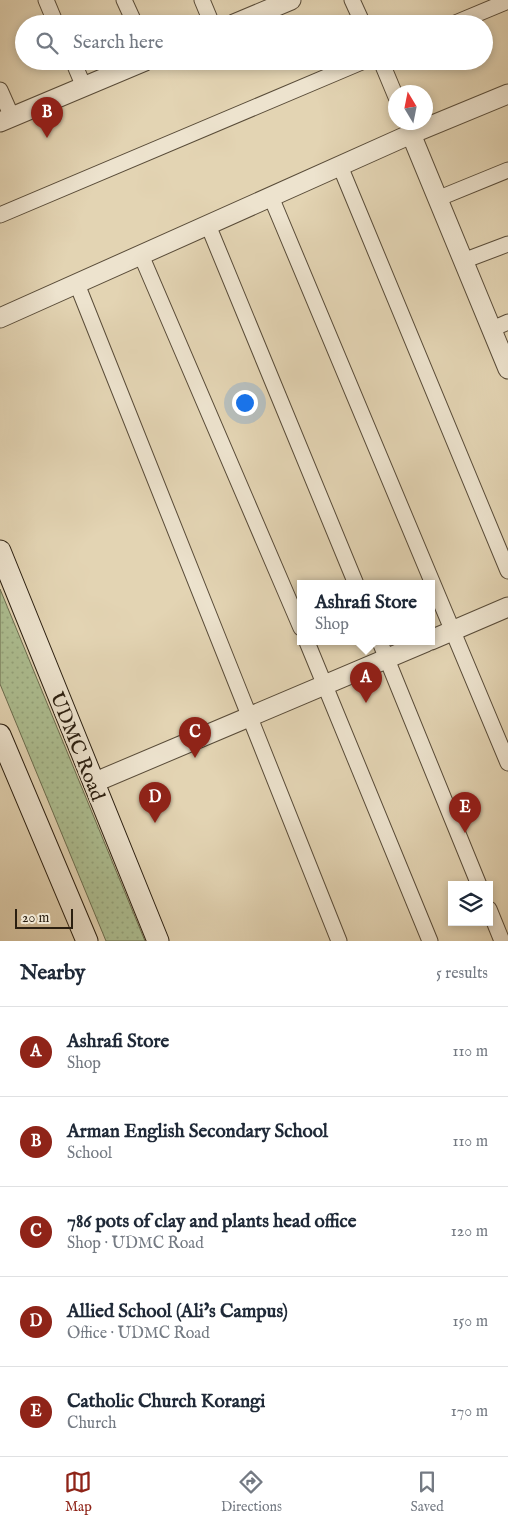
<!DOCTYPE html>
<html lang="en">
<head>
<meta charset="utf-8">
<style>
	:root { --surface:#fff; --page:#f2f2f3; --text:#1f2937; --muted:#747a83; --line:#e0e1e3; --accent:#8f2418 }
	body { margin:0; font-family:"IM FELL English",serif; background:var(--page); color:var(--text) }
	.controls { position:absolute; right:15px; bottom:15px; display:grid; overflow:hidden; border-radius:0px; box-shadow:0 2px 8px #0003 }
	.controls button { width:45px; height:45px; display:grid; place-items:center; padding:0; border:0; border-bottom:1px solid var(--line); background:var(--surface); color:var(--text); font:25px sans-serif }
	.compass { position:absolute; left:388px; top:85px; width:45px; height:45px; border-radius:50%; background:var(--surface); box-shadow:0 2px 8px #0003; rotate:350deg }
	.scale { position:absolute; left:15px; bottom:12px; width:58px; box-sizing:border-box; padding-left:5px; border:2px solid #2b1f10; border-top:0; font-size:14px; line-height:18px; white-space:nowrap; color:#2b1f10; -webkit-text-stroke:4px #ede3ce; paint-order:stroke }
	.you { position:absolute; left:244px; top:402px; width:18px; height:18px; margin:-12px; border:4px solid #fff; border-radius:50%; background:#1a73e8; box-shadow:0 0 0 8px #1a73e833 }
	.badge { display:grid; place-items:center; width:32px; height:32px; border-radius:50%; background:var(--accent); color:#fff; font-size:16px; font-weight:700 }
	.pin { position:absolute; translate:-50% -41px; filter:drop-shadow(0 1px 2px #0008) }
	.pin::after { content:''; position:absolute; top:26px; width:18px; height:15px; background:inherit; clip-path:polygon(0 0,100% 0,50% 100%) }
	.popup { position:absolute; left:297px; top:580px; width:138px; height:65px; box-sizing:border-box; display:grid; place-content:center; border-radius:0px; background:var(--surface); filter:drop-shadow(0 1px 4px #0005); font-size:16px; white-space:nowrap; color:var(--muted) }
	.popup b { font-size:19px; color:var(--text) }
	.popup::after { content:''; position:absolute; left:50%; top:100%; margin-left:-10px; border:10px solid transparent; border-top-color:var(--surface) }
	.list { margin:0; padding:0; list-style:none }
	h2 { display:flex; justify-content:space-between; align-items:center; height:65px; margin:0; padding:0 20px; font-size:21px }
	h2 small { font-size:16px; font-weight:400; color:var(--muted) }
	.list li { display:grid; grid-template-columns:32px 1fr auto; gap:15px; align-items:center; box-sizing:border-box; height:90px; padding:0 20px; border-top:1px solid var(--line) }
	.list b { display:block; font-size:19px; white-space:nowrap }
	.list p { margin:0; font-size:16px; white-space:nowrap; color:var(--muted) }
	.list em { font-size:16px; font-style:normal; color:var(--muted) }
	.icon { flex:none; width:28px; height:28px; fill:none; stroke:currentColor; stroke-width:2; stroke-linecap:round; stroke-linejoin:round }
	.map { position:relative; flex:none; width:508px; height:941px; overflow:hidden }
	.search { position:absolute; background:var(--surface); box-shadow:0 2px 8px #0003; left:15px; right:15px; top:15px; height:55px; display:flex; align-items:center; gap:12px; box-sizing:border-box; padding:0 18px; border-radius:28px; color:var(--muted); font-size:19px }
	.sheet { height:515px; background:var(--surface) }
	nav { display:flex; justify-content:space-around; align-items:center; box-sizing:border-box; height:70px; border-top:1px solid var(--line); background:var(--surface); font-size:14px; color:var(--muted) }
	nav a { display:grid; justify-items:center; gap:2px }
	nav .on { color:var(--accent) }
	.map>svg:first-child { display:block }
	.grass { fill:url(#grass-dots); stroke:#6c6e50 }
	.lines { fill:none; stroke-linecap:round; stroke-linejoin:round }
	.minor-casing { stroke:#594c39; stroke-width:17 }
	.tertiary-casing { stroke:#594c39; stroke-width:21 }
	.secondary-casing { stroke:#2b1f10; stroke-width:23 }
	.minor { stroke:#ede3ce; stroke-width:15 }
	.tertiary { stroke:#ede3ce; stroke-width:19 }
	.secondary { stroke:#ede3ce; stroke-width:21 }
	.labels { text-anchor:middle; stroke-width:5; stroke-linejoin:round; paint-order:stroke }
	.street-label { font-size:20px; fill:#2b1f10; stroke:#ede3ce }
</style>
</head>
<body>
<div class="map">
<svg width="508" height="941" viewBox="0 0 508 941">
	<defs>
		<pattern id="grass-dots" width="8" height="8" patternUnits="userSpaceOnUse" patternTransform="scale(1.25)"><rect width="8" height="8" fill="#adbe91"/><path d="M2 2h.1M6 6h.1" fill="none" stroke="#95a37c" stroke-width="1.8" stroke-linecap="round"/></pattern>
	</defs>
	<rect width="100%" height="100%" fill="#e3d4b3"/>
	<filter id="stains"><feTurbulence type="fractalNoise" baseFrequency=".004" numOctaves="4"/><feColorMatrix values="0 0 0 0 .2 0 0 0 0 .09 0 0 0 0 .02 0 0 0 .5 -.17"/></filter>
	<radialGradient id="worn" r=".72"><stop offset=".6" stop-color="#630" stop-opacity="0"/><stop offset="1" stop-color="#630" stop-opacity=".3"/></radialGradient>
	<polygon class="grass" points="0,589 145,941 106,941 0,684"/>
	<g class="lines">
		<defs>
			<g id="minor">
				<polyline points="46,0 56,24"/>
				<polyline points="124,0 135,24"/>
				<polyline points="202,0 212,24"/>
				<polyline points="352,0 363,24"/>
				<polyline points="453,24 508,1"/>
				<polyline points="73,61 84,87"/>
				<polyline points="381,61 396,97"/>
				<polyline points="0,90 12,117"/>
				<polyline points="340,166 508,571"/>
				<polyline points="271,197 508,763"/>
				<polyline points="437,199 508,170"/>
				<polyline points="0,215 364,61"/>
				<polyline points="208,225 356,584"/>
				<polyline points="141,255 301,628"/>
				<polyline points="463,261 508,244"/>
				<polyline points="77,284 339,941"/>
				<polyline points="492,329 508,322"/>
				<polyline points="307,642 430,941"/>
				<polyline points="380,642 479,885"/>
				<polyline points="489,909 502,941"/>
			</g>
			<g id="tertiary">
				<polyline points="234,24 291,0"/>
				<polyline points="0,122 145,61"/>
				<polyline points="411,134 508,369"/>
				<polyline points="0,318 411,134 508,94"/>
				<polyline points="431,640 508,607"/>
				<polyline points="93,783 426,642"/>
			</g>
			<g id="secondary">
				<polyline points="0,551 158,941"/>
				<polyline points="0,735 87,941"/>
			</g>
		</defs>
		<use href="#minor" class="minor-casing"/>
		<use href="#tertiary" class="tertiary-casing"/>
		<use href="#secondary" class="secondary-casing"/>
		<use href="#minor" class="minor"/>
		<use href="#tertiary" class="tertiary"/>
		<use href="#secondary" class="secondary"/>
	</g>
	<g class="labels">
		<g class="street-label">
			<text transform="translate(78 746) rotate(68)" y="7">UDMC Road</text>
		</g>
	</g>
	<rect width="100%" height="100%" filter="url(#stains)"/>
	<rect width="100%" height="100%" fill="url(#worn)"/>
</svg>
<div class="controls">
<button><svg class="icon" aria-label="layers" viewBox="0 0 24 24"><path d="M12 4l9 5-9 5-9-5zM3 14l9 5 9-5"/></svg></button>
</div>
<svg class="compass" viewBox="-18 -18 36 36"><path d="M0-13l5 13h-10z" fill="#e53935"/><path d="M0 13l5-13h-10z" fill="#747a83"/></svg>
<div class="scale">20 m</div>
<div class="you"></div>
<div class="pin badge" style="left:366px;top:703px">A</div>
<div class="popup"><b>Ashrafi Store</b>Shop</div>
<div class="pin badge" style="left:47px;top:138px">B</div>
<div class="pin badge" style="left:195px;top:758px">C</div>
<div class="pin badge" style="left:155px;top:823px">D</div>
<div class="pin badge" style="left:465px;top:833px">E</div>
<div class="search"><svg class="icon" aria-label="search" viewBox="0 0 24 24"><circle cx="10" cy="10" r="6"/><path d="M15 15l6 6"/></svg>Search here</div>
</div>
<section class="sheet">
<h2>Nearby<small>5 results</small></h2>
<ul class="list">
<li><span class="badge">A</span><div><b>Ashrafi Store</b><p>Shop</p></div><em>110 m</em></li>
<li><span class="badge">B</span><div><b>Arman English Secondary School</b><p>School</p></div><em>110 m</em></li>
<li><span class="badge">C</span><div><b>786 pots of clay and plants head office</b><p>Shop · UDMC Road</p></div><em>120 m</em></li>
<li><span class="badge">D</span><div><b>Allied School (Ali's Campus)</b><p>Office · UDMC Road</p></div><em>150 m</em></li>
<li><span class="badge">E</span><div><b>Catholic Church Korangi</b><p>Church</p></div><em>170 m</em></li>
</ul>
</section>
<nav>
<a class="on"><svg class="icon" aria-label="map" viewBox="0 0 24 24"><path d="M3 6l6-2 6 2 6-2v14l-6 2-6-2-6 2zM9 4v14M15 6v14"/></svg>Map</a>
<a><svg class="icon" aria-label="directions" viewBox="0 0 24 24"><path d="M12 3l9 9-9 9-9-9zM9 14v-3h6M13 9l2 2-2 2"/></svg>Directions</a>
<a><svg class="icon" aria-label="saved" viewBox="0 0 24 24"><path d="M7 4h10v16l-5-4-5 4z"/></svg>Saved</a>
</nav>
</body>
</html>
